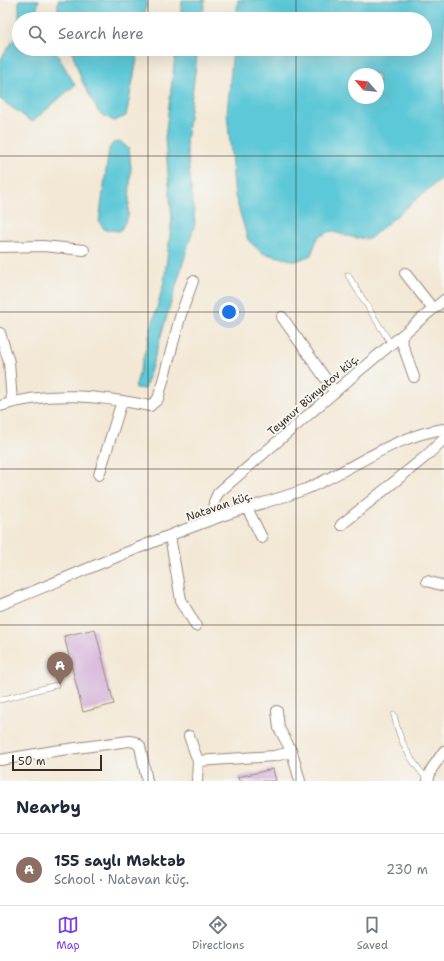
<!DOCTYPE html>
<html lang="en">
<head>
<meta charset="utf-8">
<style>
	:root { --surface:#fff; --page:#f6f6f7; --text:#1f2937; --muted:#747a83; --line:#e0e1e3; --accent:#7c3aed }
	body { margin:0; font-family:"Shantell Sans",sans-serif; background:var(--page); color:var(--text) }
	.compass { position:absolute; left:348px; top:68px; width:36px; height:36px; border-radius:50%; background:var(--surface); box-shadow:0 4px 16px #0002; rotate:298deg }
	.scale { position:absolute; left:12px; bottom:10px; width:90px; box-sizing:border-box; padding-left:4px; border:2px solid #3b2a1e; border-top:0; font-size:11px; line-height:14px; white-space:nowrap; color:#3b2a1e; -webkit-text-stroke:3px #f6f6f2; paint-order:stroke }
	.you { position:absolute; left:229px; top:312px; width:14px; height:14px; margin:-10px; border:3px solid #fff; border-radius:50%; background:#1a73e8; box-shadow:0 0 0 6px #1a73e833 }
	.badge { display:grid; place-items:center; width:26px; height:26px; border-radius:50%; background:var(--accent); color:#fff; font-size:13px; font-weight:700 }
	.pin { position:absolute; translate:-50% -33px; filter:drop-shadow(0 1px 2px #0008) }
	.pin::after { content:''; position:absolute; top:21px; width:14px; height:12px; background:inherit; clip-path:polygon(0 0,100% 0,50% 100%) }
	.list { margin:0; padding:0; list-style:none }
	h2 { display:flex; justify-content:space-between; align-items:center; height:52px; margin:0; padding:0 16px; font-size:17px }
	h2 small { font-size:13px; font-weight:400; color:var(--muted) }
	.list li { display:grid; grid-template-columns:26px 1fr auto; gap:12px; align-items:center; box-sizing:border-box; height:72px; padding:0 16px; border-top:1px solid var(--line) }
	.list b { display:block; font-size:15px; white-space:nowrap }
	.list p { margin:0; font-size:13px; white-space:nowrap; color:var(--muted) }
	.list em { font-size:13px; font-style:normal; color:var(--muted) }
	.icon { flex:none; width:22px; height:22px; fill:none; stroke:currentColor; stroke-width:2; stroke-linecap:round; stroke-linejoin:round }
	.map { position:relative; flex:none; width:444px; height:781px; overflow:hidden }
	.search { position:absolute; background:var(--surface); box-shadow:0 4px 16px #0002; left:12px; right:12px; top:12px; height:44px; display:flex; align-items:center; gap:10px; box-sizing:border-box; padding:0 14px; border-radius:22px; color:var(--muted); font-size:15px }
	.sheet { height:124px; background:var(--surface) }
	nav { display:flex; justify-content:space-around; align-items:center; box-sizing:border-box; height:56px; border-top:1px solid var(--line); background:var(--surface); font-size:11px; color:var(--muted) }
	nav a { display:grid; justify-items:center; gap:2px }
	nav .on { color:var(--accent) }
	.map>svg:first-child { display:block }
	.water { fill:#5dc8d7; stroke:#4c797a; fill-rule:evenodd }
	.building { fill:#d7b7da }
	.lines { fill:none; stroke-linecap:round; stroke-linejoin:round }
	.service-casing { stroke:#97897a; stroke-width:6 }
	.minor-casing { stroke:#97897a; stroke-width:12 }
	.service { stroke:#fff; stroke-width:5 }
	.minor { stroke:#fff; stroke-width:10 }
	.grid { fill:none; stroke:#3b2a1e; stroke-width:1; stroke-opacity:0.55 }
	.labels { text-anchor:middle; stroke-width:4; stroke-linejoin:round; paint-order:stroke }
	.street-label { font-size:11px; fill:#3b2a1e; stroke:#f6f6f2 }
</style>
</head>
<body>
<div class="map">
<svg width="444" height="781" viewBox="0 0 444 781">
	<rect width="100%" height="100%" fill="#f6f6f2"/>
	<filter id="ink" filterUnits="userSpaceOnUse"><feTurbulence type="fractalNoise" baseFrequency=".025" numOctaves="2"/><feDisplacementMap in="SourceGraphic" scale="8" xChannelSelector="R" yChannelSelector="G"/><feConvolveMatrix kernelMatrix="1 2 1 2 8 2 1 2 1" color-interpolation-filters="sRGB"/></filter>
	<filter id="wash" filterUnits="userSpaceOnUse"><feTurbulence type="fractalNoise" baseFrequency=".012" numOctaves="4" result="noise"/><feDisplacementMap in="SourceGraphic" scale="16" xChannelSelector="R" yChannelSelector="G"/><feGaussianBlur stdDeviation="0.9" result="paint"/><feColorMatrix in="noise" values="0 0 0 0 0 0 0 0 0 0 0 0 0 0 0 0 0 1.4 0 .05"/><feComposite in="paint" operator="in"/></filter>
	<g filter="url(#wash)">
		<rect width="100%" height="100%" fill="#f3e8d5"/>
		<g class="water">
			<polygon points="19,0 39,0 35,15 37,19 19,19"/>
			<polygon points="58,0 147,0 144,19 61,19 58,10"/>
			<polygon points="182,0 205,0 202,19 180,19"/>
			<path d="M238 0H444V176L369 239 355 238 331 231 318 237 311 255 296 261 262 253 248 240 235 196 227 113 233 49H425V19H236ZM354 74H378V98H354Z"/>
			<polygon points="19,32 19,49 54,49 75,85 32,122 0,99 0,63 2,57"/>
			<polygon points="71,49 139,49 126,116 114,121 99,113 82,81"/>
			<polygon points="176,49 198,49 186,141 195,223 145,389 135,388 164,282 172,219 165,138"/>
			<polygon points="120,141 129,149 131,168 128,217 120,231 105,230 99,222 109,149 113,143"/>
		</g>
		<g id="blocks">
			<g class="building">
				<polygon points="95,629 114,704 83,712 64,636"/>
				<polygon points="273,769 276,781 239,781 238,777"/>
			</g>
		</g>
	</g>
	<g filter="url(#ink)">
		<use href="#blocks" fill-opacity="0" stroke="#97897a" stroke-width="1"/>
		<g class="lines">
			<defs>
				<g id="service">
					<polyline points="348,275 391,344"/>
					<polyline points="0,700 56,685"/>
					<path d="M394 715C400 742 409 759 428 780"/>
				</g>
				<g id="minor">
					<polyline points="0,247 43,246 84,250"/>
					<polyline points="405,273 433,309"/>
					<polyline points="282,317 335,392"/>
					<polyline points="0,333 9,362 12,402"/>
					<polyline points="400,337 414,377"/>
					<path d="M0 406C49 390 101 396 150 406L158 399 181 314 193 281"/>
					<polyline points="99,475 122,401"/>
					<polyline points="247,508 262,538"/>
					<polyline points="216,518 214,502 218,493 359,371 444,300"/>
					<polyline points="341,525 425,457 444,439"/>
					<polyline points="170,536 181,600 196,626"/>
					<polyline points="427,581 444,586"/>
					<path d="M0 605C72 576 143 544 216 518 246 507 277 500 306 489 352 470 393 436 444 429"/>
					<polyline points="277,711 279,728 292,752 300,781"/>
					<polyline points="189,736 198,761"/>
					<polyline points="0,760 54,751 129,741 135,742 140,746 147,781"/>
					<polyline points="197,781 198,761 274,756 292,752"/>
					<polyline points="428,781 431,770 444,751"/>
				</g>
			</defs>
			<use href="#service" class="service-casing"/>
			<use href="#minor" class="minor-casing"/>
			<use href="#service" class="service"/>
			<use href="#minor" class="minor"/>
		</g>
	</g>
	<path class="grid" d="M148 0V19M296 0V19M148 49V781M296 49V781M0 156H444M0 312H444M0 469H444M0 625H444"/>
	<g class="labels">
		<g class="street-label">
			<text transform="translate(313 395) rotate(-41)" y="4">Teymur Bünyatov küç.</text>
			<text transform="translate(219 506) rotate(-19)" y="4">Natəvan küç.</text>
		</g>
	</g>
</svg>
<svg class="compass" viewBox="-18 -18 36 36"><path d="M0-13l5 13h-10z" fill="#e53935"/><path d="M0 13l5-13h-10z" fill="#747a83"/></svg>
<div class="scale">50 m</div>
<div class="you"></div>
<div class="pin badge" style="left:60px;top:685px;background:#8d6e63">A</div>
<div class="search"><svg class="icon" aria-label="search" viewBox="0 0 24 24"><circle cx="10" cy="10" r="6"/><path d="M15 15l6 6"/></svg>Search here</div>
</div>
<section class="sheet">
<h2>Nearby<small></small></h2>
<ul class="list">
<li><span class="badge" style="background:#8d6e63">A</span><div><b>155 saylı Məktəb</b><p>School · Natəvan küç.</p></div><em>230 m</em></li>
</ul>
</section>
<nav>
<a class="on"><svg class="icon" aria-label="map" viewBox="0 0 24 24"><path d="M3 6l6-2 6 2 6-2v14l-6 2-6-2-6 2zM9 4v14M15 6v14"/></svg>Map</a>
<a><svg class="icon" aria-label="directions" viewBox="0 0 24 24"><path d="M12 3l9 9-9 9-9-9zM9 14v-3h6M13 9l2 2-2 2"/></svg>Directions</a>
<a><svg class="icon" aria-label="saved" viewBox="0 0 24 24"><path d="M7 4h10v16l-5-4-5 4z"/></svg>Saved</a>
</nav>
</body>
</html>
